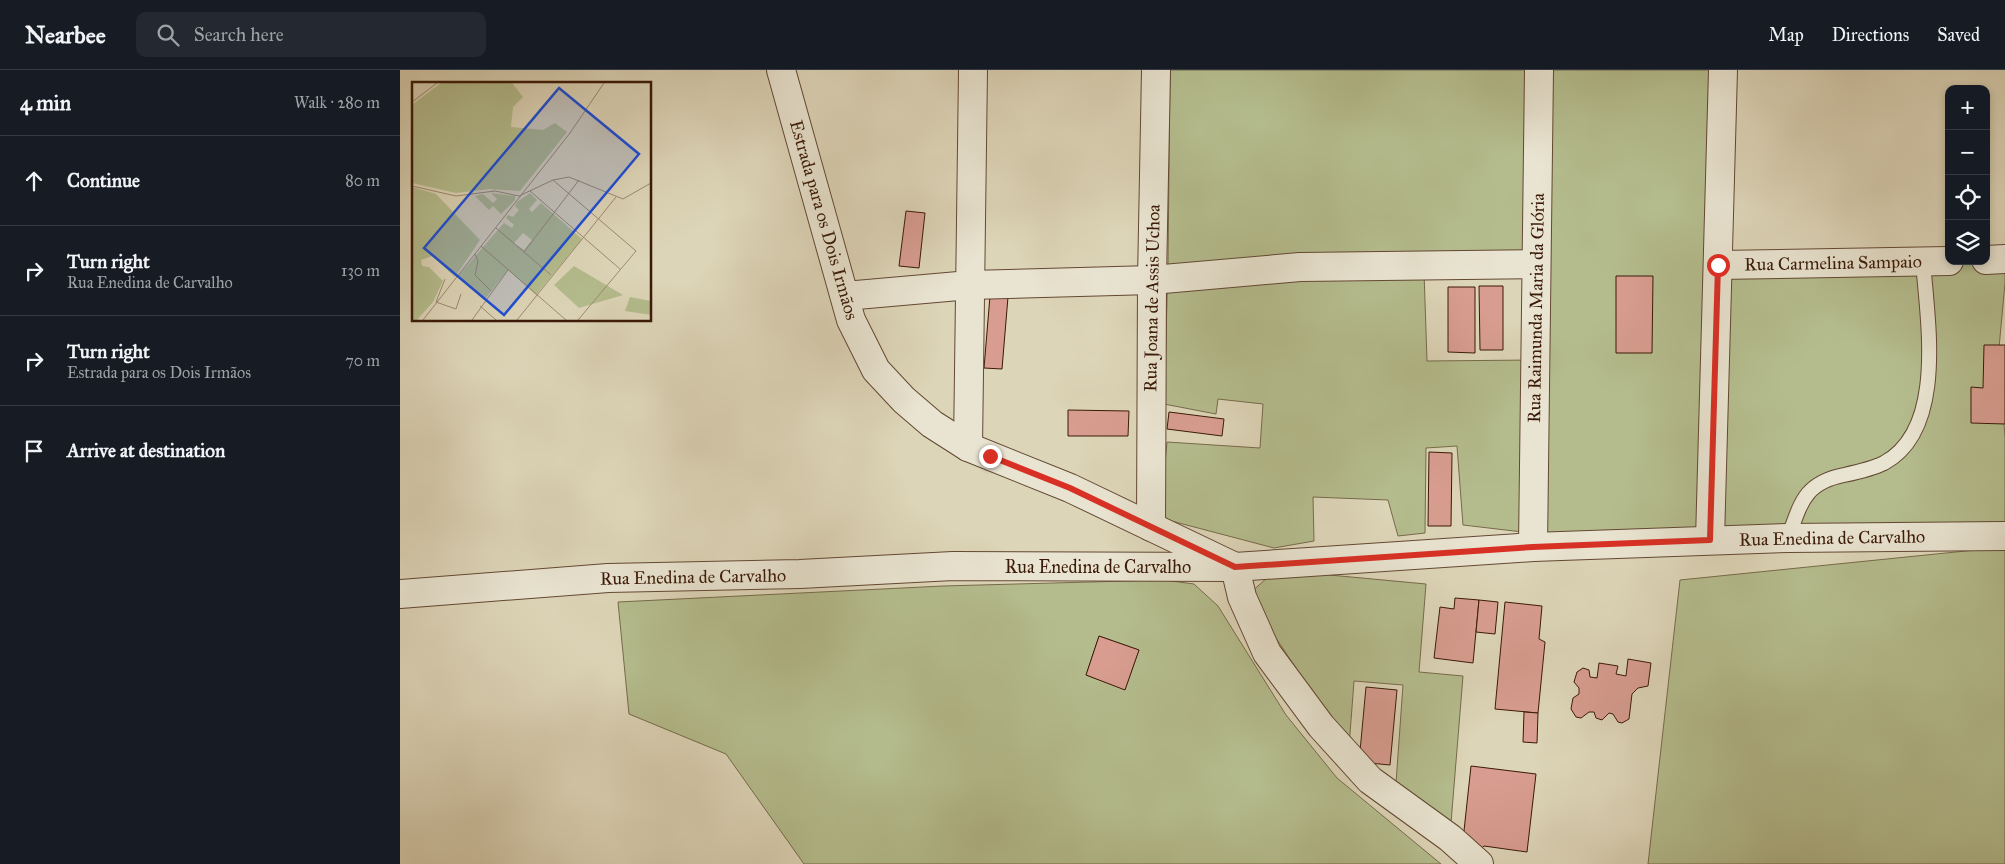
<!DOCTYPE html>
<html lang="en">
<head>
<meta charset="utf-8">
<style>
	:root { --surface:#171b24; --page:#242831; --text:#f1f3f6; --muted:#9ea1a6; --line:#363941 }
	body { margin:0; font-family:"IM FELL Great Primer",serif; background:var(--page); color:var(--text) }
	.controls { position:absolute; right:15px; top:15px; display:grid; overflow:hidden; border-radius:10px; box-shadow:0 2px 8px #0003 }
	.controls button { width:45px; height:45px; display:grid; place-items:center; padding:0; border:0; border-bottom:1px solid var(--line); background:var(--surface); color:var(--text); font:25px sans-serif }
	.stop { position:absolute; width:15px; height:15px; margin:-11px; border:4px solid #d93025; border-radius:50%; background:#fff }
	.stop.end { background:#d93025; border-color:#fff; box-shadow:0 1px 5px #0008 }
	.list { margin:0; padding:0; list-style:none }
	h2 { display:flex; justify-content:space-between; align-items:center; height:65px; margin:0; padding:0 20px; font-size:21px }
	h2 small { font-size:16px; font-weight:400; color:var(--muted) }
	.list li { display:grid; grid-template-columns:32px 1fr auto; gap:15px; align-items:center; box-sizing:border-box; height:90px; padding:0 20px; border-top:1px solid var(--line) }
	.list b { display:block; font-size:19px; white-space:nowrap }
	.list p { margin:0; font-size:16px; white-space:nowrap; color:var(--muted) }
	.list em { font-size:16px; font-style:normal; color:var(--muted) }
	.icon { flex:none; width:28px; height:28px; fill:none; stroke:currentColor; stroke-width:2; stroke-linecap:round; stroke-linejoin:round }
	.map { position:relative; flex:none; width:1605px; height:794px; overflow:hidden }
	header { display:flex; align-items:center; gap:30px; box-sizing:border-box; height:70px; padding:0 25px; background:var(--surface); border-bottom:1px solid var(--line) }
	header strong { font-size:24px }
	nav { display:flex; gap:28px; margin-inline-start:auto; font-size:18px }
	.search { width:350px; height:45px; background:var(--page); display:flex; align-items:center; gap:12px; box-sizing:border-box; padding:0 18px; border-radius:10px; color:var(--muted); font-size:19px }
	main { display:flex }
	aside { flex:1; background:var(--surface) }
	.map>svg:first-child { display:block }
	.green { fill:#b4bc8d; stroke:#776a4a; fill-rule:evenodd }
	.building { fill:#d89d90; stroke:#3a1907 }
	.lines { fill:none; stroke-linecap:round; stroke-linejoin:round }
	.lane-casing { stroke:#634833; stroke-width:16 }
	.street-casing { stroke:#634833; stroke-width:30 }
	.lane { stroke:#e9e4d1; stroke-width:14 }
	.street { stroke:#e9e4d1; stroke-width:28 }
	.route { stroke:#d93025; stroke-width:6 }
	.labels { text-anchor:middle; stroke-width:4.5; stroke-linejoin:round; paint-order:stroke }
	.street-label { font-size:18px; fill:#3a1907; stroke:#e9e4d1 }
	.inset-road { fill:none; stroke:#9c8a71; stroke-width:1 }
	.view { fill:#1d4ed8; fill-opacity:0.15; stroke:#1d4ed8; stroke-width:2.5 }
	.inset-edge { fill:none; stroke:#3a1907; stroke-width:2.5 }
</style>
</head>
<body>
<header>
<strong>Nearbee</strong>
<div class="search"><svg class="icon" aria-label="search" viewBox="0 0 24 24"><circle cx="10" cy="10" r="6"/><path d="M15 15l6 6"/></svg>Search here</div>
<nav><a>Map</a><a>Directions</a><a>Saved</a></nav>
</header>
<main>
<aside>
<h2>4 min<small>Walk · 280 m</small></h2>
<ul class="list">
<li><svg class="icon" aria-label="ahead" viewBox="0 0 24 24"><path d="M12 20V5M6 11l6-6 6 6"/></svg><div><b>Continue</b></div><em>80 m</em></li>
<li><svg class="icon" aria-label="right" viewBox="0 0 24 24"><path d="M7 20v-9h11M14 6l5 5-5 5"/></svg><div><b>Turn right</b><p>Rua Enedina de Carvalho</p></div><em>130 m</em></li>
<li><svg class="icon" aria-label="right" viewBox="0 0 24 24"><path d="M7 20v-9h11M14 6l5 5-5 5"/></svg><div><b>Turn right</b><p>Estrada para os Dois Irmãos</p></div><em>70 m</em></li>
<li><svg class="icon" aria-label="arrive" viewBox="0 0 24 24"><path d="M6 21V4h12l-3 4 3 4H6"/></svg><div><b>Arrive at destination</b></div></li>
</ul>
</aside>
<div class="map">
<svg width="1605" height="794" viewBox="0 0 1605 794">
	<rect width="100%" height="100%" fill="#ddd5b8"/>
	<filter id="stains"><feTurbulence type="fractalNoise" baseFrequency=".004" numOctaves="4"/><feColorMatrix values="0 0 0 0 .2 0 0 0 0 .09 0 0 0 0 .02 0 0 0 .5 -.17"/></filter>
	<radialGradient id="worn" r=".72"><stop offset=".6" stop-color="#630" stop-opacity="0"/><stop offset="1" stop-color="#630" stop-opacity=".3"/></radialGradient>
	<g class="green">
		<polygon points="770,0 1137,0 1128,202 1024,202 1027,291 1133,290 1131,463 1063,455 1057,376 1026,378 1025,463 998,466 988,430 913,427 914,471 874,478 760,448 767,372 860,378 863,334 818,329 816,344 764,334 768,195"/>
		<polygon points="1142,0 1323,0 1318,194 1586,191 1605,189 1605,213 1599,278 1605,368 1605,466 1133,477"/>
		<polygon points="1605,477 1605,794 1248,794 1280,510"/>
		<polygon points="876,500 1026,514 1019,602 1063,606 1051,753 996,713 1003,615 954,611 949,677 849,528 850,523"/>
		<path d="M764 510 794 514 818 536 886 645 937 708 1041 794H404L326 684 229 644 218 532 543 516ZM699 566 739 580 725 619 686 605Z"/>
	</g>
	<g class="building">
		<polygon points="506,141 525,143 519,198 499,196"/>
		<polygon points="1216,206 1253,206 1252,283 1216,283"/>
		<polygon points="1079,216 1103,216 1103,280 1080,280"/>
		<polygon points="1048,217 1075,217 1075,283 1048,282"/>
		<polygon points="590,226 608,227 602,299 584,298"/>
		<polygon points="1584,275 1605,275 1605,354 1571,353 1571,317 1583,318"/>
		<polygon points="668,340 729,341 728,366 668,366"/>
		<polygon points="769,342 824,349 822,366 767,359"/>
		<polygon points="1029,382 1052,383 1051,456 1028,456"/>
		<polygon points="1055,528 1079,530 1073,593 1034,588 1040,537 1054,539"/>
		<polygon points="1079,530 1098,532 1095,564 1076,562"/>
		<polygon points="1105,532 1142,536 1139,569 1145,572 1138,643 1095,639"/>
		<polygon points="699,566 739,580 725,620 686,605"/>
		<polygon points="1228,589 1251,593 1248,616 1238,618 1232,624 1229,649 1222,653 1218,652 1213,644 1209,643 1202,650 1196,648 1194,642 1189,642 1181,648 1176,647 1171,639 1173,628 1179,624 1179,618 1174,612 1177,602 1183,598 1189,600 1190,607 1197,608 1199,593 1218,596 1216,604 1226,606"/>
		<polygon points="966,617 997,620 990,695 959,692"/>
		<polygon points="1124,642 1138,643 1137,673 1123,672"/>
		<polygon points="1071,696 1136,704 1127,782 1084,776 1075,784 1063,770"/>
	</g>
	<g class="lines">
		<defs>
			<path id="lane" d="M1388 468C1401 433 1404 413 1444 405 1458 402 1472 399 1484 393 1547 359 1527 249 1523 191"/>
			<g id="street">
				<polyline points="381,0 451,250 476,300 504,330 532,354 568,377 670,418 835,497 842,527 867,583 921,656 970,710 1050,768 1079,794"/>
				<polyline points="1586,190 1605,189"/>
				<polyline points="1318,195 1549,191"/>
				<polyline points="445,226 570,215 752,210 900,197 1136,194"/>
				<polyline points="568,377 573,0"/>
				<polyline points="751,457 752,210 756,0"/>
				<polyline points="1310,470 1323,0"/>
				<polyline points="1133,477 1139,0"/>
				<polyline points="0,524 208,508 400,504 553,496 835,497 1133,477 1388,468 1605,466"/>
			</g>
		</defs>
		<use href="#lane" class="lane-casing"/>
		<use href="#street" class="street-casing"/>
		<use href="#lane" class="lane"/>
		<use href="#street" class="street"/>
	</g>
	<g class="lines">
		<polyline class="route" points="590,386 670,418 835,497 1133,477 1310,470 1318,195"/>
	</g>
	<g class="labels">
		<g class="street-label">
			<text transform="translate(424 150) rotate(74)" y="6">Estrada para os Dois Irmãos</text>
			<text transform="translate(1433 193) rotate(-1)" y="6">Rua Carmelina Sampaio</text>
			<text transform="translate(752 228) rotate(-89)" y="6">Rua Joana de Assis Uchoa</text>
			<text transform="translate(1136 238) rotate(-89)" y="6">Rua Raimunda Maria da Glória</text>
			<text transform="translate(1432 468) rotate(-1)" y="6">Rua Enedina de Carvalho</text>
			<text x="698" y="503">Rua Enedina de Carvalho</text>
			<text transform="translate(293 507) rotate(-1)" y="6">Rua Enedina de Carvalho</text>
		</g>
	</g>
	<g transform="translate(12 12)">
		<rect width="239" height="239" fill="#ddd5b8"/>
		<path d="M29 1H100L111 15 101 25 99 45 131 48 143 41 155 50 108 109 77 107 44 111 0 101V23ZM0 105 24 112 68 158 43 195 20 174 9 178 10 184 17 185 31 199 21 220 5 238H0ZM79 111 103 114V118L89 132 81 124 77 128 63 114 71 112 81 121 85 117ZM118 111 125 118 117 127 120 130 129 121 170 157 124 213 96 188 73 217 45 195 92 141 100 146 102 143 94 136 96 133 101 135 107 128 103 124 105 120ZM111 151 120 158 112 168 102 161ZM162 184 211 213 167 226 142 203ZM218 215 239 219V233L213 229Z" fill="#b4bc8d" fill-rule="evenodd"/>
		<path class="inset-road" d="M0 20 25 1M141 98 224 169 166 238M0 104 44 114 83 109 107 114 141 98 157 95 211 117 239 101M118 109 208 187M84 146 139 193M69 164 154 238M112 170 167 98M63 172 66 179 63 193 79 209M33 197 24 220 44 227 49 212M68 224 84 238M11 238 158 51 192 1M60 238 96 188M105 238 204 115"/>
		<path class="view" d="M147 6 227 72 92 233 12 166Z"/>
		<rect width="239" height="239" class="inset-edge"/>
	</g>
	<rect width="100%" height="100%" filter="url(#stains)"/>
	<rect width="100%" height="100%" fill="url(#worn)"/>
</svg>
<div class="controls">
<button>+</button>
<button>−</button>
<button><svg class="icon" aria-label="locate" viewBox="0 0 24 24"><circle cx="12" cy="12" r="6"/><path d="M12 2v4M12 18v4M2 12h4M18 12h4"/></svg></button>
<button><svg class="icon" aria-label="layers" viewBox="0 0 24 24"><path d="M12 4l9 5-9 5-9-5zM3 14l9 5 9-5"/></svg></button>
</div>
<div class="stop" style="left:1318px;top:195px"></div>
<div class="stop end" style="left:590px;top:386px"></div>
</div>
</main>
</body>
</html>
